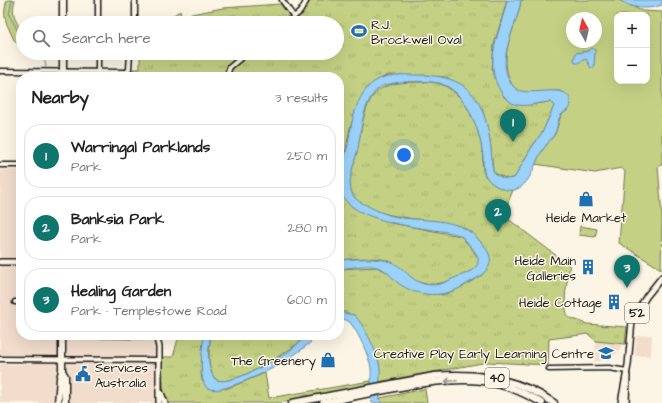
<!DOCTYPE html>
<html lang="en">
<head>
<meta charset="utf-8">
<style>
	:root { --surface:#fff; --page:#f2f2f2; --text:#222; --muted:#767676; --line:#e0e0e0; --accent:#0f766e }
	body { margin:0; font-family:"Architects Daughter",sans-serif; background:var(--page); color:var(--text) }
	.controls { position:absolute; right:12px; top:12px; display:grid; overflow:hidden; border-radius:8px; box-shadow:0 4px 16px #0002 }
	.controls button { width:36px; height:36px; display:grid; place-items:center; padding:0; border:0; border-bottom:1px solid var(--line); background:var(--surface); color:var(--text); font:20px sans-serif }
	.compass { position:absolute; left:566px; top:12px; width:36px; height:36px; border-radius:50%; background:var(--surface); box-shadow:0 4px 16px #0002; rotate:352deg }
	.you { position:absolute; left:404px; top:155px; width:14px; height:14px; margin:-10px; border:3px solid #fff; border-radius:50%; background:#1a73e8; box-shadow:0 0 0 6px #1a73e833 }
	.badge { display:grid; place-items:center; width:26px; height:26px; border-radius:50%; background:var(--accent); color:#fff; font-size:13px; font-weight:700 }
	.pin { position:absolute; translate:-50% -33px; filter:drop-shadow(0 1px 2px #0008) }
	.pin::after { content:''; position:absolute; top:21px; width:14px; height:12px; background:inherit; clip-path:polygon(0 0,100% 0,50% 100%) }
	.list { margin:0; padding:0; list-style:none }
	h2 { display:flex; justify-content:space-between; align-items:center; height:52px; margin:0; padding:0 16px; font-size:17px }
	h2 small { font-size:13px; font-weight:400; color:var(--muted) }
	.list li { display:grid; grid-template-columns:26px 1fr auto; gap:12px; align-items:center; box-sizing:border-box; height:64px; margin:0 8px 8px; padding:0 8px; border:1px solid var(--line); border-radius:16px }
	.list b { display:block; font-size:15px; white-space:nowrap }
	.list p { margin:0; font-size:13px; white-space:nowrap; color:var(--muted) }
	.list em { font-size:13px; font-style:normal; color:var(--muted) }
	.icon { flex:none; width:22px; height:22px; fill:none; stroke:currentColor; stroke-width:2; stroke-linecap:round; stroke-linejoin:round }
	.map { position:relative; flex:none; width:662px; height:403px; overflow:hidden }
	.search { position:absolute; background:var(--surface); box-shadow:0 4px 16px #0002; left:16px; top:16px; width:328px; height:44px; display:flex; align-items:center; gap:10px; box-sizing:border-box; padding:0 14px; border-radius:22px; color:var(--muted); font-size:15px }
	.panel { position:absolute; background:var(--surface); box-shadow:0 4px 16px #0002; left:16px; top:72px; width:328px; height:268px; border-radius:16px }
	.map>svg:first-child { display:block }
	.built { fill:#f2ddcc }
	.green { fill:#c4d184; stroke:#707650; fill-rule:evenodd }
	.park { fill:url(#park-tufts); stroke:#707650 }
	.water { fill:#9bd2fa; stroke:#6889a1 }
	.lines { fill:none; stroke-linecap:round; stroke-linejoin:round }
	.stream { stroke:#6889a1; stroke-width:1 }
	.minor-casing { stroke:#1c1c1c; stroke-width:7 }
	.major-casing { stroke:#1c1c1c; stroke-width:8 }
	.highway-casing { stroke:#1c1c1c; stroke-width:9 }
	.minor { stroke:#fcf5e5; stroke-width:4 }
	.major { stroke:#fcf5e5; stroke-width:5 }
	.highway { stroke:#fcf5e5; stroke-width:6 }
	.oneway { stroke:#97938b }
	.labels { text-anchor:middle; stroke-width:3; stroke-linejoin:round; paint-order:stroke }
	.shield { fill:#fcf5e5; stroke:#5f5d58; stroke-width:1 }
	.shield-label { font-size:12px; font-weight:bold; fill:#1c1c1c }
	.poi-label { font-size:13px; fill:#1c1c1c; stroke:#fcf5e5; text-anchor:end }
</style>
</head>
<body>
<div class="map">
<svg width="662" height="403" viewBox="0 0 662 403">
	<defs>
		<pattern id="park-tufts" width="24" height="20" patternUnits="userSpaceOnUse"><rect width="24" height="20" fill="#c4d184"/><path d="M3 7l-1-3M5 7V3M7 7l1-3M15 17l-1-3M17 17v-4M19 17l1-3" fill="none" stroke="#a8b371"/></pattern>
	</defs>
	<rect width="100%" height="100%" fill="#fcf5e5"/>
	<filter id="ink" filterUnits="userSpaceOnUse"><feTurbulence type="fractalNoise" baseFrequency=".025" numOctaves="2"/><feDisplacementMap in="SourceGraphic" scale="8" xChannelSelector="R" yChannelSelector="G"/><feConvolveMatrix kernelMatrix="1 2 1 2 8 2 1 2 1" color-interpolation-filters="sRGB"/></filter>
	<g filter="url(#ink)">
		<g class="built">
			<polygon points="0,170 21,170 21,261 0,260"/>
			<polygon points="7,264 21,265 21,335 60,335 59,357 0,355 0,265"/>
			<polygon points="66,335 154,335 156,345 155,403 68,403"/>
			<polygon points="652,335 651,356 635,356 636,336"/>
			<polygon points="596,341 622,343 619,351 610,359 594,362"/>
			<polygon points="23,362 59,363 56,403 0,403 0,364 23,364"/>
		</g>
		<g class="green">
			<path d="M7 0H15C9 21 23 24 23 44L15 42C8 26 1 18 7 0Z"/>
			<path d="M521 0H619L642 11 662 12V165L658 166 662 216 661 269 619 243 625 171 621 168 595 173 535 164 541 152 555 134 561 115 568 110 560 91C548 90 535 95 523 92 515 91 511 84 509 78 499 50 517 27 521 0ZM617 15H647V81H617ZM572 18H596V42H572Z"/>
			<polygon points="580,226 597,229 595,237 579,235"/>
		</g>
		<g class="park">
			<path d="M309 0H507L494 45 492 69 504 97 511 102 522 105 551 102 554 106 543 131 530 150 515 177 508 179 496 174 493 170 490 140 482 108 447 77 388 75 376 81 366 89 359 102 350 128 342 169 351 206 391 223 461 236 479 258 478 266 475 269C455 279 431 292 411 278 404 272 397 264 389 261 378 256 351 259 339 260V77H228L231 69 251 53H337V23H290L302 14Z"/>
			<polygon points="280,4 289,15 279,23 161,23 180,11 181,16 223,8"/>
			<polygon points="140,53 242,53 227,67 223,77 90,77 90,73 133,74 133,69 140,69"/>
			<path d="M430 82C462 84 478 123 482 150 484 159 480 170 486 177 493 186 503 189 513 190L503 215 570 266C567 284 562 300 568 317L587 324 627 327 625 344 596 341 588 334 549 339 548 365 488 362 378 382 379 364 363 327 347 312H339V269L377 267 387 272 403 286 443 295 462 287 482 275 486 270 489 255C484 244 474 232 462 227 439 217 359 222 351 191 347 176 356 160 358 146 361 132 362 119 368 105 378 78 407 83 430 82Z"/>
			<polygon points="179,335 204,335 201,372 202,381 226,389 265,373 269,398 371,381 371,385 280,403 167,403 164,395 161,357 173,357"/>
			<path d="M211 335H308C295 348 231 390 215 379 206 367 209 349 211 335Z"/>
			<polygon points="425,389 427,403 381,403 380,398"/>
		</g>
		<g class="water">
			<path d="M507 0H521C518 26 491 65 515 88 528 100 576 77 570 108 567 110 564 112 561 115 557 120 558 127 555 133 552 140 546 144 542 151 534 163 531 186 514 190 503 192 487 183 484 172 482 165 484 157 482 149 478 126 465 90 439 83 427 80 388 81 379 88 362 103 362 127 358 148 355 163 344 185 355 198 359 202 364 204 368 206 377 211 387 215 397 217 423 222 455 216 476 237 483 244 494 255 489 266 485 275 473 280 465 285 445 298 418 298 398 283 391 277 386 269 377 267 365 264 351 268 339 269V260C353 259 378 257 391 262 407 268 411 285 433 285 440 285 448 281 454 278 470 272 487 267 473 249 469 245 466 240 462 237 453 231 437 231 427 229 405 226 347 217 341 192 338 176 345 159 348 144 351 124 356 94 374 82 387 73 403 75 418 75 466 75 483 95 490 141 492 150 491 161 493 170 496 178 509 181 515 177L530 150 543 131 554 106 551 102C540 102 528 107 517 105 510 103 505 98 501 92 482 62 501 31 507 0Z"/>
			<path d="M619 0H662V5C647 10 632 9 619 0Z"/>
			<polygon points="591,48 595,50 594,68 591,68 586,59 578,63 575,63 574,58 576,53 588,51"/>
			<path d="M339 312 354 315C364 324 379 355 380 369 381 381 377 390 381 403H372C369 391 372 380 371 368 370 359 356 326 348 321 345 319 342 319 339 320Z"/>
			<path d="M204 335H211C208 349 206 367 215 379 228 388 275 360 288 352 295 347 300 341 307 336 310 334 315 335 319 335 294 358 266 374 234 385 224 388 217 392 207 388 198 379 202 348 204 335Z"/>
		</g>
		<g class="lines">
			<g class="stream">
				<polyline points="12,0 9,15 23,40"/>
				<polyline points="43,53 46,67"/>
				<polyline points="46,76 46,77"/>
			</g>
			<defs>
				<g id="minor">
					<polyline points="98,0 98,23"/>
					<polyline points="282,0 294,17"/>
					<polyline points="135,23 135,0"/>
					<polyline points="286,23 300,12 307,0"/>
					<polyline points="98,53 98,72"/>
					<polyline points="0,71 127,72 129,69 130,53"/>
					<polyline points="226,77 230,67 247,53"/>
					<polyline points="0,165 21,165"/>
					<polyline points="15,302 21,302"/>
					<polyline points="93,335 147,336 152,335"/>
					<polyline points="0,359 159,360"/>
					<polyline points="549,369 609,368 627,371"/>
				</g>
				<g id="major">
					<polyline points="0,262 21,262"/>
					<polyline points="156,335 159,347 159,403"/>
					<polyline points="161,393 165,403"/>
					<polyline points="621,403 628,365 632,321 646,297 662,277"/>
					<polyline points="626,403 627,376"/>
				</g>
				<g id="highway">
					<polyline points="63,23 63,0"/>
					<polyline points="63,53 63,77"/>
					<polyline points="62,371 65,376 65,403"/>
					<polyline points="58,403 60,378 62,371 62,335"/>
					<path d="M292 403 434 376C478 372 518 378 554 403"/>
					<path d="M323 403C370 394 448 372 494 383 510 387 527 394 542 403"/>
				</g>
			</defs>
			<use href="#minor" class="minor-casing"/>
			<use href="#major" class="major-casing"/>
			<use href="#highway" class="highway-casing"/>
			<use href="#minor" class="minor"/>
			<use href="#major" class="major"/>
			<use href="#highway" class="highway"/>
		</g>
		<defs><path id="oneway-shaft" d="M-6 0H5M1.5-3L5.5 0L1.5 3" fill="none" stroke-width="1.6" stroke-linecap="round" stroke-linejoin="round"/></defs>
		<use class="oneway" href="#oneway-shaft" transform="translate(451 381) rotate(177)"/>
	</g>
	<defs>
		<symbol id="stadium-bare" viewBox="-9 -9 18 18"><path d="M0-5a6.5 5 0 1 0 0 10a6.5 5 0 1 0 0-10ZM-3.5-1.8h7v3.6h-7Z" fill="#1f6fb2" stroke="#fcf5e5" stroke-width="2.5" paint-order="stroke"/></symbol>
		<symbol id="shop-bare" viewBox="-9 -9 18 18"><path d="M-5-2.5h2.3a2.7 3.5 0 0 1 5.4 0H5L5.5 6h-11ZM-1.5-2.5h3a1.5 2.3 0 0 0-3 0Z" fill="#1f6fb2" stroke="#fcf5e5" stroke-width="2.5" paint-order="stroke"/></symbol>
		<symbol id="building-bare" viewBox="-9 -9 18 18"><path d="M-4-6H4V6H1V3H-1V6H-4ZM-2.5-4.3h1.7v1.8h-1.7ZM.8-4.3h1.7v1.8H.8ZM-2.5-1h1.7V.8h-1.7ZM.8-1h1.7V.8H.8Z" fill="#1f6fb2" stroke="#fcf5e5" stroke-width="2.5" paint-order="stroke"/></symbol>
		<symbol id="school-bare" viewBox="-9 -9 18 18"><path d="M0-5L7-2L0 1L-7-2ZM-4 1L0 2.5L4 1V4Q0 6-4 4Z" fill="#1f6fb2" stroke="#fcf5e5" stroke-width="2.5" paint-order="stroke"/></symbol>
		<symbol id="civic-bare" viewBox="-9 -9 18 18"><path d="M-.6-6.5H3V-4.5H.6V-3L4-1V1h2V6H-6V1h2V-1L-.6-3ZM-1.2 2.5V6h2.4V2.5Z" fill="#1f6fb2" stroke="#fcf5e5" stroke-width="2.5" paint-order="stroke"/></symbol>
	</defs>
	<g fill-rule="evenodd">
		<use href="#stadium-bare" x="348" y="20" width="22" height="22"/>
		<use href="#shop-bare" x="575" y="188" width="22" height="22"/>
		<use href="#building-bare" x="577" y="256" width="22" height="22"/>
		<use href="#building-bare" x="603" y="291" width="22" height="22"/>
		<use href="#school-bare" x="595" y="342" width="22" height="22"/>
		<use href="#shop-bare" x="317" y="349" width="22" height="22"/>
		<use href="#civic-bare" x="72" y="363" width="22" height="22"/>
	</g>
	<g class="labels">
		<g class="shield">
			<rect x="625" y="303" width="24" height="20" rx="3"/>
			<rect x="485" y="368" width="24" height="20" rx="3"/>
		</g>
		<g class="shield-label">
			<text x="637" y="317">52</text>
			<text x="497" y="382">40</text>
		</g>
		<g class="poi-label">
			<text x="371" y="29" text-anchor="start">R.J.<tspan x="371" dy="15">Brockwell Oval</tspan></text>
			<text x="586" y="222" text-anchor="middle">Heide Market</text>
			<text x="576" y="265">Heide Main<tspan x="576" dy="15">Galleries</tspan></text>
			<text x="602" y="307">Heide Cottage</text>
			<text x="594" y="358">Creative Play Early Learning Centre</text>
			<text x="316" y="365">The Greenery</text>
			<text x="95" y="372" text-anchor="start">Services<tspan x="95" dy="15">Australia</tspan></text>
		</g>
	</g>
</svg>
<div class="controls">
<button>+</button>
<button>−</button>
</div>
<svg class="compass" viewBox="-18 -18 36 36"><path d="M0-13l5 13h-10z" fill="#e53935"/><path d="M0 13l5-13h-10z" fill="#767676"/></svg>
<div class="you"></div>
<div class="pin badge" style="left:513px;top:142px">1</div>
<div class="pin badge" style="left:498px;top:232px">2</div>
<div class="pin badge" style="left:627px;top:288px">3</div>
<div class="search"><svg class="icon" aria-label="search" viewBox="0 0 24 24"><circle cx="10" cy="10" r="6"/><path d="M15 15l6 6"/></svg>Search here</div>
<section class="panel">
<h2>Nearby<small>3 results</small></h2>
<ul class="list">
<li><span class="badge">1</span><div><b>Warringal Parklands</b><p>Park</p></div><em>250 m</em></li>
<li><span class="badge">2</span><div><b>Banksia Park</b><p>Park</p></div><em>280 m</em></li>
<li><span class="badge">3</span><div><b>Healing Garden</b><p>Park · Templestowe Road</p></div><em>600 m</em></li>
</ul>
</section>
</div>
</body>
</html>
